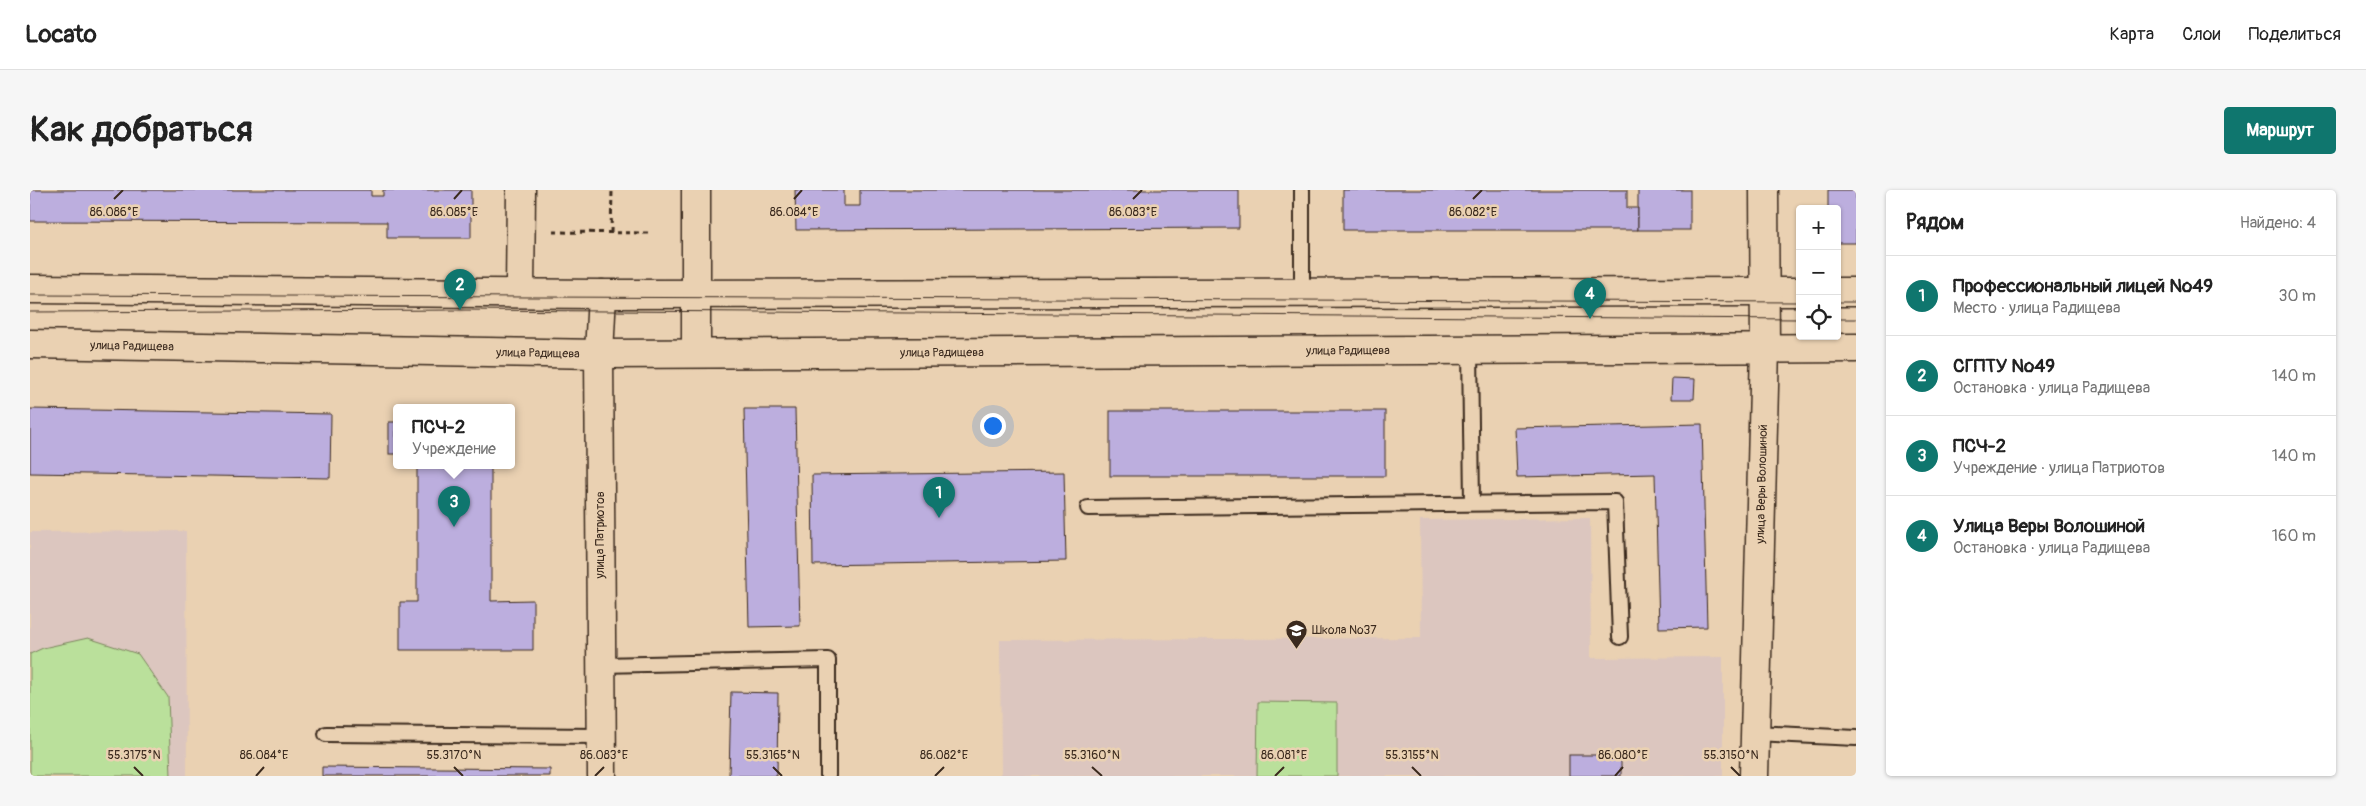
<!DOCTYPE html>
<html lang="ru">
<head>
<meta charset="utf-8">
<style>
	:root { --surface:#fff; --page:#f6f6f6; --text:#222; --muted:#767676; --line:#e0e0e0; --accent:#0f766e }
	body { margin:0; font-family:Pangolin,sans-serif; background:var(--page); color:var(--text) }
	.controls { position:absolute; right:15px; top:15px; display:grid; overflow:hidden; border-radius:5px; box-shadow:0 1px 4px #0004 }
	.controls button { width:45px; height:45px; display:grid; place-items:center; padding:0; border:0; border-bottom:1px solid var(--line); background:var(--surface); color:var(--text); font:25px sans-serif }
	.you { position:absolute; left:962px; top:235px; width:18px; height:18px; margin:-12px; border:4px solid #fff; border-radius:50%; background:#1a73e8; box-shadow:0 0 0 8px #1a73e833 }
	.badge { display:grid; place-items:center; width:32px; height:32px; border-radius:50%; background:var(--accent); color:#fff; font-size:16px; font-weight:700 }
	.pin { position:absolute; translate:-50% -41px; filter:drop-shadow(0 1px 2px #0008) }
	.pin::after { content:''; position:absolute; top:26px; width:18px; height:15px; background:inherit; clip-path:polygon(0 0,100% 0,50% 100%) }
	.popup { position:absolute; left:363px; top:214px; width:122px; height:65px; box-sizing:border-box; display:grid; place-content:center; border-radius:5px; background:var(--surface); filter:drop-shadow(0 1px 4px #0005); font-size:16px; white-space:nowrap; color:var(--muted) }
	.popup b { font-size:19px; color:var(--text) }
	.popup::after { content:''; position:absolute; left:50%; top:100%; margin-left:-10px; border:10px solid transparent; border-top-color:var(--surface) }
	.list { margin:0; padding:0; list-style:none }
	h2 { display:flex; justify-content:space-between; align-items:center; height:65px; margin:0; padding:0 20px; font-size:21px }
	h2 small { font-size:16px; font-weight:400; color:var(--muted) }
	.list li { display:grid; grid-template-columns:32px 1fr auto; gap:15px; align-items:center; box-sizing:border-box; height:80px; padding:0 20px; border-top:1px solid var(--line) }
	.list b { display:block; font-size:19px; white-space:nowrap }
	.list p { margin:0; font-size:16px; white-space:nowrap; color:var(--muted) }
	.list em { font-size:16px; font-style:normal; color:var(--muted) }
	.icon { flex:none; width:28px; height:28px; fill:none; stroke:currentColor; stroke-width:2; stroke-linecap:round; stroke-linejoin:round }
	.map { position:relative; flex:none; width:1826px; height:586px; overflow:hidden; border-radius:5px }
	header { display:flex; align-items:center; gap:30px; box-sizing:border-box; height:70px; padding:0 25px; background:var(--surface); border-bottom:1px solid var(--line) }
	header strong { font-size:24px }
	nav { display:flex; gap:28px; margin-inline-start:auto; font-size:18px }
	.intro { display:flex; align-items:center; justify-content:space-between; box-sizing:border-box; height:120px; padding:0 30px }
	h1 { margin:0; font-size:35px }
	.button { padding:12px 22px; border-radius:5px; background:var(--accent); color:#fff; font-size:18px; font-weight:700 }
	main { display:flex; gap:30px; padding:0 30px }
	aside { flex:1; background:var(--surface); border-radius:5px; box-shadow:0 1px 4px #0004 }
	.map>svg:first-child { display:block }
	.built { fill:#dcc6bf }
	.green { fill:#bae09b; stroke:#7a855c }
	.building { fill:#bcaede; stroke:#3b2a1e }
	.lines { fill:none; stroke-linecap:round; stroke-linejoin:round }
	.lane-casing { stroke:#3b2a1e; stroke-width:18 }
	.street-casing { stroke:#3b2a1e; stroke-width:31 }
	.secondary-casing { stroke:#3b2a1e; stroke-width:31 }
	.path { stroke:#3b2a1e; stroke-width:3; stroke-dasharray:5 4; stroke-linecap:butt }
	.lane { stroke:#ead1b2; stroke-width:14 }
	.street { stroke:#ead1b2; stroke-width:28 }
	.secondary { stroke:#ead1b2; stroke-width:28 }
	.tram { stroke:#3b2a1e; stroke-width:1 }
	.ticks { fill:none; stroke:#3b2a1e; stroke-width:2 }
	.labels { text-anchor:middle; stroke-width:5; stroke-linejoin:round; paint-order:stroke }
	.street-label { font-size:12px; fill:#3b2a1e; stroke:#ead1b2 }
	.poi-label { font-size:12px; fill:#3b2a1e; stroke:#ead1b2; text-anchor:start }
	.ticks-label { font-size:12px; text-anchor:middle; fill:#3b2a1e; stroke:#ead1b2; stroke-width:5; stroke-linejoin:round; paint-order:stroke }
</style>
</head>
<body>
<header>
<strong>Locato</strong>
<nav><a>Карта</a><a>Слои</a><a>Поделиться</a></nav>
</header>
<div class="intro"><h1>Как добраться</h1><a class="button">Маршрут</a></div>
<main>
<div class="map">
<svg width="1826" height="586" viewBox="0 0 1826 586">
	<rect width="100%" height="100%" fill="#ead1b2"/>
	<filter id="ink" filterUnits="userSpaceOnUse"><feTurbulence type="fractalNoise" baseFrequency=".02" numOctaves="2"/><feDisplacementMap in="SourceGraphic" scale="10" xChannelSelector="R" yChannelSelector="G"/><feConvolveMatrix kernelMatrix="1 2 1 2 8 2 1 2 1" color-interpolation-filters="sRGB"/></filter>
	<g filter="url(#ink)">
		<g class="built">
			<polygon points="1560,328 1561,468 1693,467 1693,586 971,586 970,450 1391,448 1390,330"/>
			<polygon points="156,341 157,586 0,586 0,342"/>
		</g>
		<g class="green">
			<polygon points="58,448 108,464 138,507 141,586 0,586 0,464 13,458"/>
			<polygon points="1228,512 1307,513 1307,586 1227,586"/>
		</g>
		<g class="building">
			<polygon points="0,0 341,0 341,6 353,6 353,0 441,0 441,48 357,48 357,32 0,31"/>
			<polygon points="765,0 814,0 814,16 830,16 830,0 1209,0 1209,38 766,40"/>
			<polygon points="1313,0 1597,0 1597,18 1608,18 1608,40 1313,40"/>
			<rect x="1608" y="0" width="52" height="40"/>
			<polygon points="1798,0 1826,0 1826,53 1807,53 1807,19 1798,19"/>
			<polygon points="1642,188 1665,189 1664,209 1641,209"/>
			<polygon points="0,219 301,224 300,288 0,283"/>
			<polygon points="714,219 765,219 770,436 719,437"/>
			<rect x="1080" y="221" width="275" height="65"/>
			<rect x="359" y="232" width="7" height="32"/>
			<polygon points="1672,234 1677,437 1629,438 1625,284 1487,287 1485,238"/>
			<polygon points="387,276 461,276 461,411 503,410 503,460 370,460 370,412 387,412"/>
			<polygon points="1034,282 1036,371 783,375 782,285"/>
			<polygon points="701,502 748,503 747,586 699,586"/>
			<rect x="1539" y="565" width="52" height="21"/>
			<polygon points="292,577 520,579 520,586 292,586"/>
		</g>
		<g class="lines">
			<defs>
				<g id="lane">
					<polyline points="1272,102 1272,0"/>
					<polyline points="1440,160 1442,313"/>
					<polyline points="1058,318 1585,312 1590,447"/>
					<polyline points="571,475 798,470 798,586"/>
					<polyline points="1724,543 1826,548"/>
					<polyline points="296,544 572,546"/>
				</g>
				<g id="street">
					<polyline points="1738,102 1770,102"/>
					<polyline points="1807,102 1826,102"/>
					<polyline points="490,103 491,0"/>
					<polyline points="666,163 666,0"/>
					<polyline points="572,586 569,164 572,104"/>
				</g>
				<g id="secondary">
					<polyline points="0,99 572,104 1738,102"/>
					<path id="s1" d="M0 154 569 164 1826 158"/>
					<path id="s2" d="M1724 586 1735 158 1734 0"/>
				</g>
			</defs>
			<use href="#lane" class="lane-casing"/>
			<use href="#street" class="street-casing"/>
			<use href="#secondary" class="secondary-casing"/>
			<g class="path">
				<polyline points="523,42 621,43"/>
				<polyline points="581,43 582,0"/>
			</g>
			<use href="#lane" class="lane"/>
			<use href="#street" class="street"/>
			<use href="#secondary" class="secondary"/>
			<g class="tram">
				<polyline points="0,105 1770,112"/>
				<polyline points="1807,112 1826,112"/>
				<polyline points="0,122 430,120 1770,129"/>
				<polyline points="1807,129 1826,129"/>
			</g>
		</g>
	</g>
	<path class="ticks" d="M84 9 93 0M424 9 432 0M764 9 772 0M1103 9 1112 0M1443 9 1452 0M104 577 113 586M424 577 433 586M743 577 752 586M1062 577 1072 586M1382 577 1391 586M1701 577 1710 586M226 586 234 577M565 586 574 577M905 586 914 577M1245 586 1254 577M1585 586 1593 577"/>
	<defs>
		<symbol id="school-pin" viewBox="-11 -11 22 30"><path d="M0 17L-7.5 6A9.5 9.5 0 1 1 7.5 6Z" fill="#3b2a1e" stroke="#ead1b2"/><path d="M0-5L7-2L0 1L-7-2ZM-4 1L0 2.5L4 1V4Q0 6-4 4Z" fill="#fff"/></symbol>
	</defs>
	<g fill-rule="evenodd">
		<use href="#school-pin" x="1254" y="428" width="25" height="34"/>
	</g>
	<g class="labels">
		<g class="street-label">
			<text dy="4" stroke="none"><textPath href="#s1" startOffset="102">улица Радищева</textPath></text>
			<text dy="4" stroke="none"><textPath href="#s1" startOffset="1318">улица Радищева</textPath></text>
			<text dy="4" stroke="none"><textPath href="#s1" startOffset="912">улица Радищева</textPath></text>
			<text dy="4" stroke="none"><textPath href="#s1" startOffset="508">улица Радищева</textPath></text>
			<text dy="4" stroke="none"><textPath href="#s2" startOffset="292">улица Веры Волошиной</textPath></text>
			<text transform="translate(570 345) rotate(-90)" y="4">улица Патриотов</text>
		</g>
		<g class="poi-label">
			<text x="1282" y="444">Школа №37</text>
		</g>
	</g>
	<g class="ticks-label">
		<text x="84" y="26">86.086°E</text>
		<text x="424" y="26">86.085°E</text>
		<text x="764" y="26">86.084°E</text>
		<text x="1103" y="26">86.083°E</text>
		<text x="1443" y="26">86.082°E</text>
		<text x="234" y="569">86.084°E</text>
		<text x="574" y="569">86.083°E</text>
		<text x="914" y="569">86.082°E</text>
		<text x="1254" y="569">86.081°E</text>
		<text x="1593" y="569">86.080°E</text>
		<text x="104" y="569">55.3175°N</text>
		<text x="424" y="569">55.3170°N</text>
		<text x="743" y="569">55.3165°N</text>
		<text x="1062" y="569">55.3160°N</text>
		<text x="1382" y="569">55.3155°N</text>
		<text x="1701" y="569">55.3150°N</text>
	</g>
</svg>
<div class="controls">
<button>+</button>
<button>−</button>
<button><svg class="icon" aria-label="locate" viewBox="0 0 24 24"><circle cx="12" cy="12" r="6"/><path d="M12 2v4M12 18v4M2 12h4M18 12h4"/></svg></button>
</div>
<div class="you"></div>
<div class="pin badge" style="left:909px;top:328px">1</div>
<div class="pin badge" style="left:430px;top:120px">2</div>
<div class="pin badge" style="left:424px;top:337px">3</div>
<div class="popup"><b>ПСЧ-2</b>Учреждение</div>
<div class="pin badge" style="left:1560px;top:129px">4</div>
</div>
<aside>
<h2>Рядом<small>Найдено: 4</small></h2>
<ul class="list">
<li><span class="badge">1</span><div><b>Профессиональный лицей №49</b><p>Место · улица Радищева</p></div><em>30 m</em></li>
<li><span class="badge">2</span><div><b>СГПТУ №49</b><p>Остановка · улица Радищева</p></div><em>140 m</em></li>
<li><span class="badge">3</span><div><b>ПСЧ-2</b><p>Учреждение · улица Патриотов</p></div><em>140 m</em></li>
<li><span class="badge">4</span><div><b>Улица Веры Волошиной</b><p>Остановка · улица Радищева</p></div><em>160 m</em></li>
</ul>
</aside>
</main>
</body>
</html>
